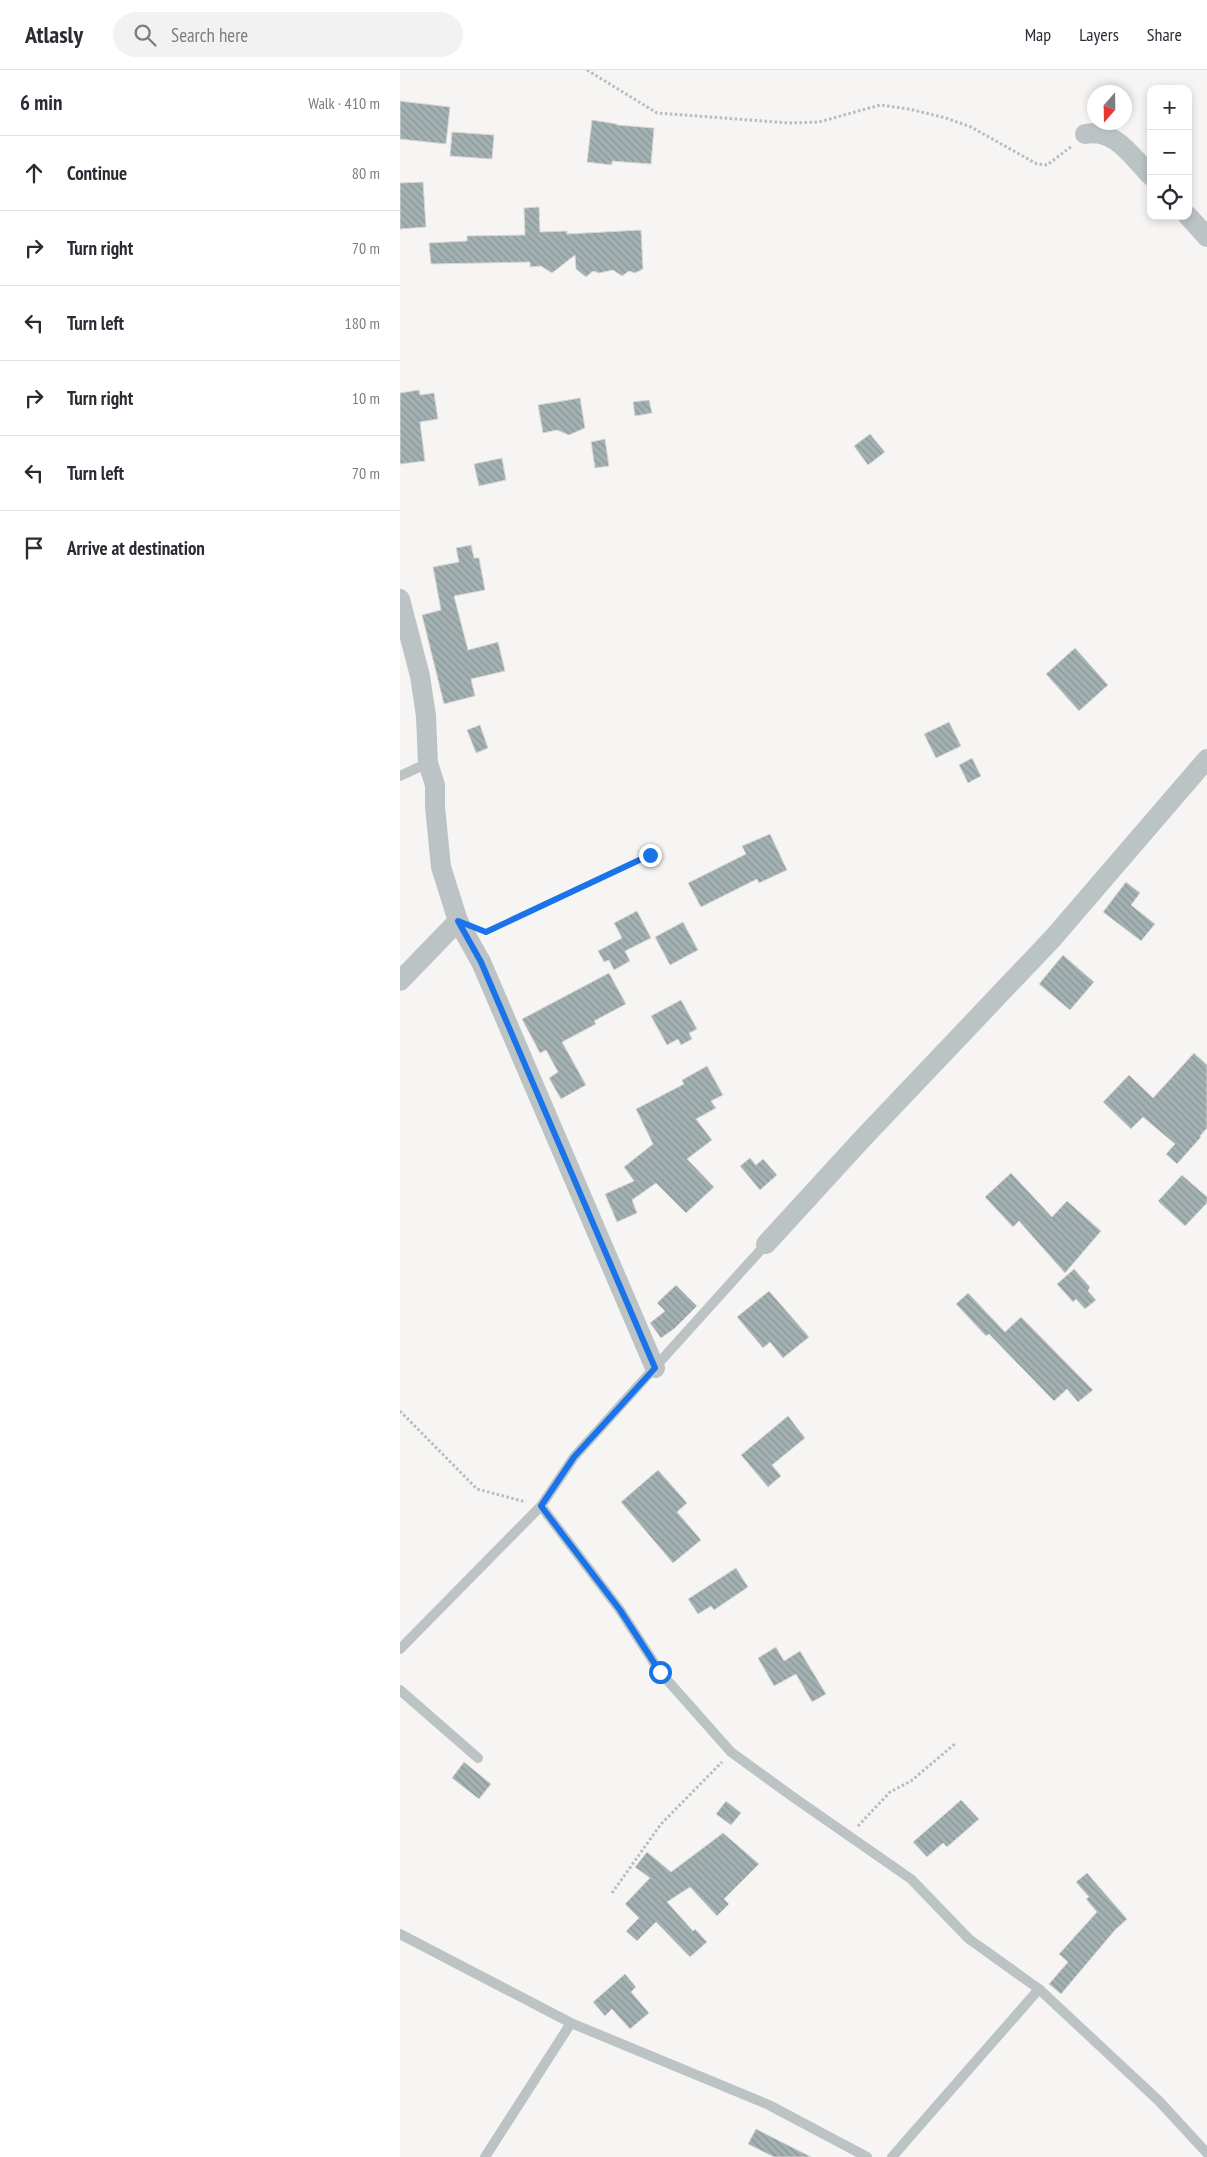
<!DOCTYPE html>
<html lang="en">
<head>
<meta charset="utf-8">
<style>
	:root { --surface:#fff; --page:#f2f2f3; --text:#2b2b33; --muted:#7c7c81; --line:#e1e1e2 }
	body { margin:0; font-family:"PT Sans Narrow",sans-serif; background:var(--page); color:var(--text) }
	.controls { position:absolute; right:15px; top:15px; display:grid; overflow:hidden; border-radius:10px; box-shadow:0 2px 8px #0003 }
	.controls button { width:45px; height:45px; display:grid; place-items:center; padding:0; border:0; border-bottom:1px solid var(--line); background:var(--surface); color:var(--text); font:25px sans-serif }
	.compass { position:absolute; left:687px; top:15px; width:45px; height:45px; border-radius:50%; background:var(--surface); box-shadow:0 2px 8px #0003; rotate:200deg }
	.stop { position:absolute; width:15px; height:15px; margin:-11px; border:4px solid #1a73e8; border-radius:50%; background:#fff }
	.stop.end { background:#1a73e8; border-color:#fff; box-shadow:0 1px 5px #0008 }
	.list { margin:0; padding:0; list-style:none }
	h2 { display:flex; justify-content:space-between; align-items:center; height:65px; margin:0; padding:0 20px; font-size:21px }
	h2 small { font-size:16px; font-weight:400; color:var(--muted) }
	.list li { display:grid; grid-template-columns:32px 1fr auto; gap:15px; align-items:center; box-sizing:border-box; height:75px; padding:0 20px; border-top:1px solid var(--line) }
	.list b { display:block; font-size:19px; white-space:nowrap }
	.list em { font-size:16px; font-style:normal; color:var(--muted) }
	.icon { flex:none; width:28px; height:28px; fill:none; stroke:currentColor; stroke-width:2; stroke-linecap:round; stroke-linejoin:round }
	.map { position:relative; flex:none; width:807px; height:2087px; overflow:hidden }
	header { display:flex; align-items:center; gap:30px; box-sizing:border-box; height:70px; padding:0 25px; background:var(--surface); border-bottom:1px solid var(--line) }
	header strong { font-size:24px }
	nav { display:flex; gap:28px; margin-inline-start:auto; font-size:18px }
	.search { width:350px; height:45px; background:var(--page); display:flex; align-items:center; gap:12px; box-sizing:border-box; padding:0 18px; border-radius:28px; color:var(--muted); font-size:19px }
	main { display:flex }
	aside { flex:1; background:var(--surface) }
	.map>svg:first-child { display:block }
	.building { fill:url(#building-back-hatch); stroke:#d8d7d5 }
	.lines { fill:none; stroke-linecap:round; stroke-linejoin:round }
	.path { stroke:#b7bcbd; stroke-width:3; stroke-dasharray:2.5 2.5; stroke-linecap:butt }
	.service { stroke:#bcc3c5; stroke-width:10 }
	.minor { stroke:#bcc3c5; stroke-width:20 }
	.route { stroke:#1a73e8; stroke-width:6 }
</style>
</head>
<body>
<header>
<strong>Atlasly</strong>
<div class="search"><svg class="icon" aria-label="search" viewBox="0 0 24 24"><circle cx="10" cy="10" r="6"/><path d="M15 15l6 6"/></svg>Search here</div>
<nav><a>Map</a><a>Layers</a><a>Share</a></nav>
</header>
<main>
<aside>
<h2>6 min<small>Walk · 410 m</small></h2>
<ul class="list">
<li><svg class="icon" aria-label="ahead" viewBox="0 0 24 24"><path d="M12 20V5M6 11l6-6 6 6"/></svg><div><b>Continue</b></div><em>80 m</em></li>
<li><svg class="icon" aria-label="right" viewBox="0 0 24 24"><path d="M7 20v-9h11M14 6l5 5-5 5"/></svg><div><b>Turn right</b></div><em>70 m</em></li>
<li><svg class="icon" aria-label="left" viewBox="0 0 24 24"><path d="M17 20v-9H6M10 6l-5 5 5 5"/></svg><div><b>Turn left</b></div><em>180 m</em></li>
<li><svg class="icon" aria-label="right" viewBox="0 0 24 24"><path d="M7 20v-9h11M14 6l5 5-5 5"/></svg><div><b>Turn right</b></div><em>10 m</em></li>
<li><svg class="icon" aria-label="left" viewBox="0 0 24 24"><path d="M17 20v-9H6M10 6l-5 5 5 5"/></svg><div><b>Turn left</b></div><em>70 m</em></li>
<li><svg class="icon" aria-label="arrive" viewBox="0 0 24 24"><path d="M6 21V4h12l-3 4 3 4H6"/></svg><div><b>Arrive at destination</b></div></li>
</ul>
</aside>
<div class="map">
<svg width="807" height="2087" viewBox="0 0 807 2087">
	<defs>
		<pattern id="building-back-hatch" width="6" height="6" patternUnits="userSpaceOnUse" patternTransform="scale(1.25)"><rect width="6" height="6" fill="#a4b1b2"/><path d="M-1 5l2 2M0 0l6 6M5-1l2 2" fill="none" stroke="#899596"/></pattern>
	</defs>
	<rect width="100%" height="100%" fill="#f6f5f3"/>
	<g class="building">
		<polygon points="0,31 50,37 46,74 0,69"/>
		<polygon points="192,50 217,54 217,55 254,58 251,94 212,91 212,95 187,92"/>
		<polygon points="52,62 94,65 92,89 50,86"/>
		<polygon points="23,112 26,157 0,159 0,113"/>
		<polygon points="139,137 140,162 167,161 167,164 241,160 243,199 235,203 229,201 222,206 213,200 199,203 193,201 186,207 176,199 175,185 152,203 141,196 130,197 130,192 31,194 29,173 67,171 67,166 125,165 124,138"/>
		<polygon points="19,320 20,325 34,323 38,349 20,352 25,391 0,394 0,323"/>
		<polygon points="180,328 185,358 169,365 157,360 143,363 138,335"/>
		<polygon points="249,330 252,343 235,346 233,332"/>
		<polygon points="470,364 485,382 468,395 454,376"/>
		<polygon points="205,369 209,396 195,398 191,372"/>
		<polygon points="102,388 106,410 79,416 74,394"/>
		<polygon points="71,475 74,488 79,488 85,520 54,526 68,580 98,572 105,601 71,609 75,626 44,634 22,545 41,540 33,497 59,492 56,478"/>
		<polygon points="675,578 708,615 679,641 646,604"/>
		<polygon points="549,652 561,676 536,688 524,664"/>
		<polygon points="80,655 88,678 76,683 67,660"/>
		<polygon points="572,688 581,706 568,713 559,695"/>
		<polygon points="370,764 387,800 359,813 357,809 301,837 288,813 346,784 342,776"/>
		<polygon points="726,812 740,823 731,835 755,854 741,871 703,842"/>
		<polygon points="237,841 251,868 225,881 230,891 214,900 209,890 204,892 198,881 222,868 214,853"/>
		<polygon points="283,852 298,880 270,895 255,867"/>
		<polygon points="663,885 694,912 670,940 639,914"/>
		<polygon points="209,903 226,934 194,951 196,954 162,972 186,1015 161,1029 149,1008 158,1002 146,980 140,983 122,949"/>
		<polygon points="281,930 297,959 289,963 292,969 281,975 278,969 267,975 251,946"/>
		<polygon points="794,983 807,995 807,1058 800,1066 801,1067 777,1094 766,1084 775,1074 743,1047 731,1059 703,1032 729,1005 753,1028"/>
		<polygon points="307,996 323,1025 311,1031 316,1038 296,1049 312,1070 287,1089 314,1117 286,1143 256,1113 232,1130 237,1143 217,1152 205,1124 234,1111 224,1097 253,1074 236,1039 284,1014 282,1010"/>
		<polygon points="350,1088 356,1095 363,1089 377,1105 360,1120 340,1096"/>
		<polygon points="611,1103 652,1147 667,1131 701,1161 665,1203 619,1151 613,1157 585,1127"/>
		<polygon points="782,1105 807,1127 807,1133 785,1156 758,1131"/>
		<polygon points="674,1199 690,1217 688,1221 696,1230 685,1239 676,1229 673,1232 657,1214"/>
		<polygon points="276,1215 297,1236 275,1258 261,1268 250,1253 265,1241 257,1233"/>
		<polygon points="369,1221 409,1267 383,1288 370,1272 363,1278 337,1247"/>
		<polygon points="568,1223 605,1262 621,1247 693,1320 678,1332 667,1319 654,1331 589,1264 586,1266 556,1234"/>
		<polygon points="388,1346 405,1368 372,1395 381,1406 368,1417 341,1385"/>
		<polygon points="258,1400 287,1433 277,1442 301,1470 273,1493 221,1432"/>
		<polygon points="336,1498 348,1517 314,1540 311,1536 298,1544 288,1529"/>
		<polygon points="376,1577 384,1591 400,1581 426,1624 412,1632 396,1604 374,1616 358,1588"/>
		<polygon points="64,1692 91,1714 79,1729 52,1708"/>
		<polygon points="561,1730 579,1749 547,1777 543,1773 527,1787 513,1772"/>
		<polygon points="326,1731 341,1743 331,1755 316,1744"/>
		<polygon points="323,1763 359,1794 324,1829 329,1834 317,1846 290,1817 267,1832 293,1861 295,1859 307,1872 290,1887 256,1852 237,1871 226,1861 239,1848 225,1834 250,1808 235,1797 247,1782 271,1802"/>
		<polygon points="687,1803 727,1849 715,1860 661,1924 649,1914 668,1892 659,1884 697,1842 686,1829 689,1827 676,1812"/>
		<polygon points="225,1904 236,1917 231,1922 249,1943 230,1959 212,1939 205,1946 193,1932"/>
		<polygon points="356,2059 411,2087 374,2087 348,2074"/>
	</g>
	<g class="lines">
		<g class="path">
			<polyline points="187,0 257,43 389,53 419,52 480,35 509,39 546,48 571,57 637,94 647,95 672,76"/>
			<polyline points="84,862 250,785"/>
			<polyline points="0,1341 77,1419 126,1432"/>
			<polyline points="458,1756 490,1722 511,1711 556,1673"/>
			<polyline points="212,1823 261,1754 322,1692"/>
		</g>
		<g class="service">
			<polyline points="0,706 28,693"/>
			<polyline points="141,1436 220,1540 260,1602 331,1682 393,1727 511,1809 569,1869 639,1919 759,2031 807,2083"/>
			<polyline points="0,1579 141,1436 174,1387 366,1174"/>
			<polyline points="0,1620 78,1688"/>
			<polyline points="0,1864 171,1953 369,2035 467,2087"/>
			<polyline points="85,2087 171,1953"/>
			<polyline points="492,2087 639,1919"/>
		</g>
		<g class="minor">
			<path d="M685 64C715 58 732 87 751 106"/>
			<polyline points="788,146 807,167"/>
			<polyline points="0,529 20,606 26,646 28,693 35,715 35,737 41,797 58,851 81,892 255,1298"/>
			<polyline points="0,911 58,851"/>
			<polyline points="366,1174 464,1067 653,868 807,689"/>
		</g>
	</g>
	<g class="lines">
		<polyline class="route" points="250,785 86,862 58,851 81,892 255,1298 174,1387 141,1436 220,1540 260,1602"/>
	</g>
</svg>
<div class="controls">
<button>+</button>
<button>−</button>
<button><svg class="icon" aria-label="locate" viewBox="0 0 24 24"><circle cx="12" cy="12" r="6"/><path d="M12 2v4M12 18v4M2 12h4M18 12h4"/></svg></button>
</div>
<svg class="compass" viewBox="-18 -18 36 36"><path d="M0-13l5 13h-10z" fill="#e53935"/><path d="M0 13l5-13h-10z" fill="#7c7c81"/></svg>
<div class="stop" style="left:260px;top:1602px"></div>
<div class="stop end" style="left:250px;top:785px"></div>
</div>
</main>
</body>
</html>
